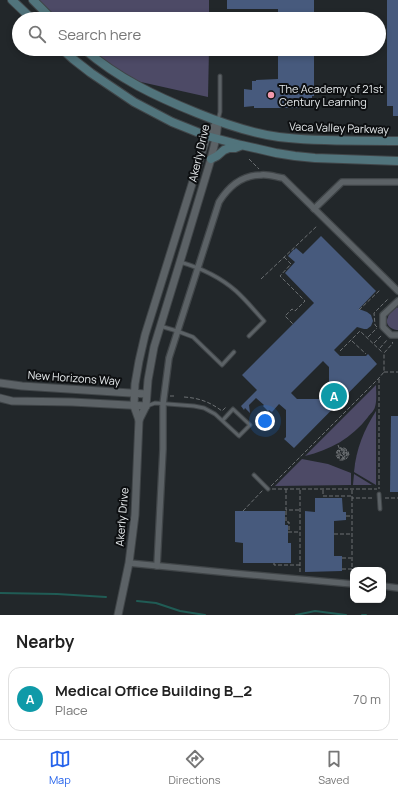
<!DOCTYPE html>
<html lang="en">
<head>
<meta charset="utf-8">
<style>
	:root { --surface:#fff; --page:#f6f6f6; --text:#222; --muted:#767676; --line:#e0e0e0; --accent:#2563eb }
	body { margin:0; font-family:Manrope,sans-serif; background:var(--page); color:var(--text) }
	.controls { position:absolute; right:12px; bottom:12px; display:grid; overflow:hidden; border-radius:8px; box-shadow:0 2px 6px #0003 }
	.controls button { width:36px; height:36px; display:grid; place-items:center; padding:0; border:0; border-bottom:1px solid var(--line); background:var(--surface); color:var(--text); font:20px sans-serif }
	.you { position:absolute; left:265px; top:421px; width:14px; height:14px; margin:-10px; border:3px solid #fff; border-radius:50%; background:#1a73e8; box-shadow:0 0 0 6px #1a73e833 }
	.badge { display:grid; place-items:center; width:26px; height:26px; border-radius:50%; background:var(--accent); color:#fff; font-size:13px; font-weight:700 }
	.pin { position:absolute; translate:-50% -50%; border:2px solid #fff; box-shadow:0 1px 4px #0006 }
	.list { margin:0; padding:0; list-style:none }
	h2 { display:flex; justify-content:space-between; align-items:center; height:52px; margin:0; padding:0 16px; font-size:17px }
	h2 small { font-size:13px; font-weight:400; color:var(--muted) }
	.list li { display:grid; grid-template-columns:26px 1fr auto; gap:12px; align-items:center; box-sizing:border-box; height:64px; margin:0 8px 8px; padding:0 8px; border:1px solid var(--line); border-radius:12px }
	.list b { display:block; font-size:15px; white-space:nowrap }
	.list p { margin:0; font-size:13px; white-space:nowrap; color:var(--muted) }
	.list em { font-size:13px; font-style:normal; color:var(--muted) }
	.icon { flex:none; width:22px; height:22px; fill:none; stroke:currentColor; stroke-width:2; stroke-linecap:round; stroke-linejoin:round }
	.map { position:relative; flex:none; width:398px; height:615px; overflow:hidden }
	.search { position:absolute; background:var(--surface); box-shadow:0 2px 6px #0003; left:12px; right:12px; top:12px; height:44px; display:flex; align-items:center; gap:10px; box-sizing:border-box; padding:0 14px; border-radius:22px; color:var(--muted); font-size:15px }
	.sheet { height:124px; background:var(--surface) }
	nav { display:flex; justify-content:space-around; align-items:center; box-sizing:border-box; height:56px; border-top:1px solid var(--line); background:var(--surface); font-size:11px; color:var(--muted) }
	nav a { display:grid; justify-items:center; gap:2px }
	nav .on { color:var(--accent) }
	.map>svg:first-child { display:block }
	.green { fill:#4d4a66 }
	.lines { fill:none; stroke-linecap:round; stroke-linejoin:round }
	.stream { stroke:#205c55; stroke-width:2 }
	.building { fill:#475a7d; fill-rule:evenodd }
	.service-casing { stroke:#404548; stroke-width:5 }
	.minor-casing { stroke:#404548; stroke-width:8 }
	.tertiary-casing { stroke:#404548; stroke-width:9 }
	.secondary-casing { stroke:#404548; stroke-width:10 }
	.path { stroke:#6c7073; stroke-width:1; stroke-dasharray:4 2; stroke-linecap:butt }
	.service { stroke:#5c6266; stroke-width:3 }
	.minor { stroke:#5c6266; stroke-width:5.5 }
	.tertiary { stroke:#5c6266; stroke-width:7 }
	.secondary { stroke:#51747c; stroke-width:8 }
	.poi-dot { fill:#f29aad; stroke:#0d0f11; stroke-width:1.5 }
	.labels { text-anchor:middle; stroke-width:4; stroke-linejoin:round; paint-order:stroke }
	.poi-label { font-size:11px; fill:#e8ecee; stroke:#0d0f11; text-anchor:start }
	.street-label { font-size:11px; fill:#e8ecee; stroke:#0d0f11 }
</style>
</head>
<body>
<div class="map">
<svg width="398" height="615" viewBox="0 0 398 615">
	<rect width="100%" height="100%" fill="#22272a"/>
	<g class="green">
		<polygon points="33,0 209,0 209,19 52,19"/>
		<polygon points="86,49 209,49 208,97 123,78"/>
		<path d="M397 307 398 308V330C392 330 384 325 388 317 389 313 394 310 397 307Z"/>
		<path d="M376 385C376 391 377 402 375 407 374 411 370 414 368 417 352 438 330 450 305 456Z"/>
		<path d="M376 411V485L354 472C356 449 364 430 376 411Z"/>
		<polygon points="302,459 328,464 351,473 351,485 275,486"/>
		<polygon points="354,474 372,485 353,485"/>
	</g>
	<g class="lines">
		<g class="stream">
			<polyline points="0,593 57,594 106,597"/>
			<polyline points="137,601 156,603 180,611 205,615"/>
			<polyline points="296,615 315,611 346,615"/>
			<polyline points="362,615 366,615"/>
		</g>
	</g>
	<g class="building">
		<polygon points="227,0 314,0 314,19 278,19 278,9 227,9"/>
		<polygon points="387,0 398,0 398,116 393,116 393,106 387,106"/>
		<polygon points="278,49 314,49 314,96 312,96 312,107 301,107 301,108 254,108 254,106 244,107 244,89 252,90 252,81 256,81 256,80 278,79"/>
		<path d="M321 236 376 291 359 309 367 312 371 315 373 321 371 326 367 329H364L357 327 334 350 340 356H366L368 354 377 364 294 448 284 439 286 437V410L279 404 272 412 269 410 268 411 263 406 264 405 256 398 249 405 250 413 245 408 244 410 241 406 257 390 242 375 314 303 285 273 295 262 288 256 294 249V250L296 248 303 254ZM323 361 329 367V389L319 399H297L291 393Z"/>
		<polygon points="391,416 398,416 398,492 390,492"/>
		<polygon points="315,498 342,498 343,512 346,512 346,520 334,521 334,556 342,556 342,571 305,572 305,511 315,512"/>
		<polygon points="235,511 285,511 285,525 288,525 288,543 291,543 291,563 243,563 243,543 235,542"/>
	</g>
	<g class="lines">
		<defs>
			<g id="service">
				<polyline points="218,120 220,112 220,76"/>
				<path d="M180 262C201 268 220 277 236 291 246 300 255 311 264 321L249 336"/>
				<polyline points="160,326 177,331 193,337 222,365 234,352"/>
				<polyline points="147,406 155,403 194,406 204,408 215,414 239,436 250,425 233,409 223,420"/>
				<polyline points="254,475 268,489"/>
				<polyline points="379,494 380,509"/>
			</g>
			<g id="minor">
				<polyline points="314,209 342,182 398,182"/>
				<polyline points="398,301 383,315 383,327 391,335 398,335"/>
				<polyline points="129,563 231,573 353,584"/>
				<path d="M157 566 163 449V404L169 358 219 202C229 186 242 175 261 175 268 174 276 177 283 178L398 291"/>
				<polyline points="383,586 398,588"/>
			</g>
			<g id="tertiary">
				<polyline points="0,383 22,386 146,394"/>
				<polyline points="0,398 12,401 72,402 146,406"/>
				<polyline points="139,420 134,406 135,384 139,361 145,335 207,136 217,123"/>
				<polyline points="118,615 129,563 135,515 139,420 146,406 148,380 154,347 180,262 211,159 216,138 218,122"/>
			</g>
			<g id="secondary">
				<polyline points="12,0 32,19"/>
				<polyline points="33,0 52,19"/>
				<polyline points="62,49 73,59 91,73 134,102 172,122 207,136 241,145 276,153 295,156 315,158 398,161"/>
				<path d="M84 49C119 79 155 96 197 113 224 124 251 133 279 137 319 142 358 140 398 141"/>
				<polyline points="211,159 217,156 224,150 229,148 235,148 240,146"/>
			</g>
		</defs>
		<use href="#service" class="service-casing"/>
		<use href="#minor" class="minor-casing"/>
		<use href="#tertiary" class="tertiary-casing"/>
		<use href="#secondary" class="secondary-casing"/>
		<g class="path">
			<polyline points="249,159 259,169"/>
			<polyline points="284,257 291,264 280,276 305,301 295,311 292,309 285,316 293,324"/>
			<polyline points="261,279 317,226"/>
			<polyline points="359,310 380,290"/>
			<polyline points="377,327 375,325 374,313 389,298"/>
			<polyline points="368,337 377,328"/>
			<polyline points="352,341 366,354"/>
			<polyline points="374,343 382,335"/>
			<polyline points="380,348 387,340"/>
			<polyline points="340,351 360,331 383,353"/>
			<polyline points="384,372 398,372"/>
			<polyline points="379,379 379,489"/>
			<polyline points="170,396 176,396"/>
			<path d="M184 397C199 398 210 402 222 411L226 407"/>
			<path d="M338 445 340 450 343 449 347 451 344 449 340 448C346 447 348 450 349 455L346 459 348 456V452H347V455L345 458 342 459 338 457 340 459H345V460H339L336 455 337 451 339 449 337 454 338 456V452L340 450 339 453V457L344 458 340 455V452L341 455 342 456H344L345 453 342 452 343 451 345 452 346 454 344 457H346L347 454 346 451 343 450 341 451 342 453 344 454 343 455V454"/>
			<polyline points="271,486 379,378 384,372 384,353 393,343 392,342"/>
			<polyline points="272,489 377,489"/>
			<polyline points="286,489 286,510 300,510"/>
			<polyline points="323,490 323,496 352,496"/>
			<polyline points="352,490 352,498 373,498"/>
			<polyline points="385,498 398,498"/>
			<polyline points="243,511 263,490"/>
			<polyline points="286,511 286,522 289,522 289,532"/>
			<polyline points="346,516 352,516"/>
			<polyline points="288,532 300,532"/>
			<polyline points="334,534 352,534"/>
			<polyline points="342,558 351,558"/>
			<polyline points="274,563 274,565 300,565"/>
			<polyline points="342,569 352,569 352,498"/>
			<polyline points="300,572 300,490"/>
		</g>
		<use href="#service" class="service"/>
		<use href="#minor" class="minor"/>
		<use href="#tertiary" class="tertiary"/>
		<use href="#secondary" class="secondary"/>
	</g>
	<circle class="poi-dot" cx="271" cy="95" r="4"/>
	<g class="labels">
		<g class="poi-label">
			<text x="279" y="93">The Academy of 21st<tspan x="279" dy="13">Century Learning</tspan></text>
		</g>
		<g class="street-label">
			<text transform="translate(339 128) rotate(2)" y="4">Vaca Valley Parkway</text>
			<text transform="translate(199 153) rotate(-77)" y="4">Akerly Drive</text>
			<text transform="translate(74 378) rotate(4)" y="4">New Horizons Way</text>
			<text transform="translate(122 517) rotate(-85)" y="4">Akerly Drive</text>
		</g>
	</g>
</svg>
<div class="controls">
<button><svg class="icon" aria-label="layers" viewBox="0 0 24 24"><path d="M12 4l9 5-9 5-9-5zM3 14l9 5 9-5"/></svg></button>
</div>
<div class="you"></div>
<div class="pin badge" style="left:334px;top:396px;background:#0f9aa8">A</div>
<div class="search"><svg class="icon" aria-label="search" viewBox="0 0 24 24"><circle cx="10" cy="10" r="6"/><path d="M15 15l6 6"/></svg>Search here</div>
</div>
<section class="sheet">
<h2>Nearby<small></small></h2>
<ul class="list">
<li><span class="badge" style="background:#0f9aa8">A</span><div><b>Medical Office Building B_2</b><p>Place</p></div><em>70 m</em></li>
</ul>
</section>
<nav>
<a class="on"><svg class="icon" aria-label="map" viewBox="0 0 24 24"><path d="M3 6l6-2 6 2 6-2v14l-6 2-6-2-6 2zM9 4v14M15 6v14"/></svg>Map</a>
<a><svg class="icon" aria-label="directions" viewBox="0 0 24 24"><path d="M12 3l9 9-9 9-9-9zM9 14v-3h6M13 9l2 2-2 2"/></svg>Directions</a>
<a><svg class="icon" aria-label="saved" viewBox="0 0 24 24"><path d="M7 4h10v16l-5-4-5 4z"/></svg>Saved</a>
</nav>
</body>
</html>
